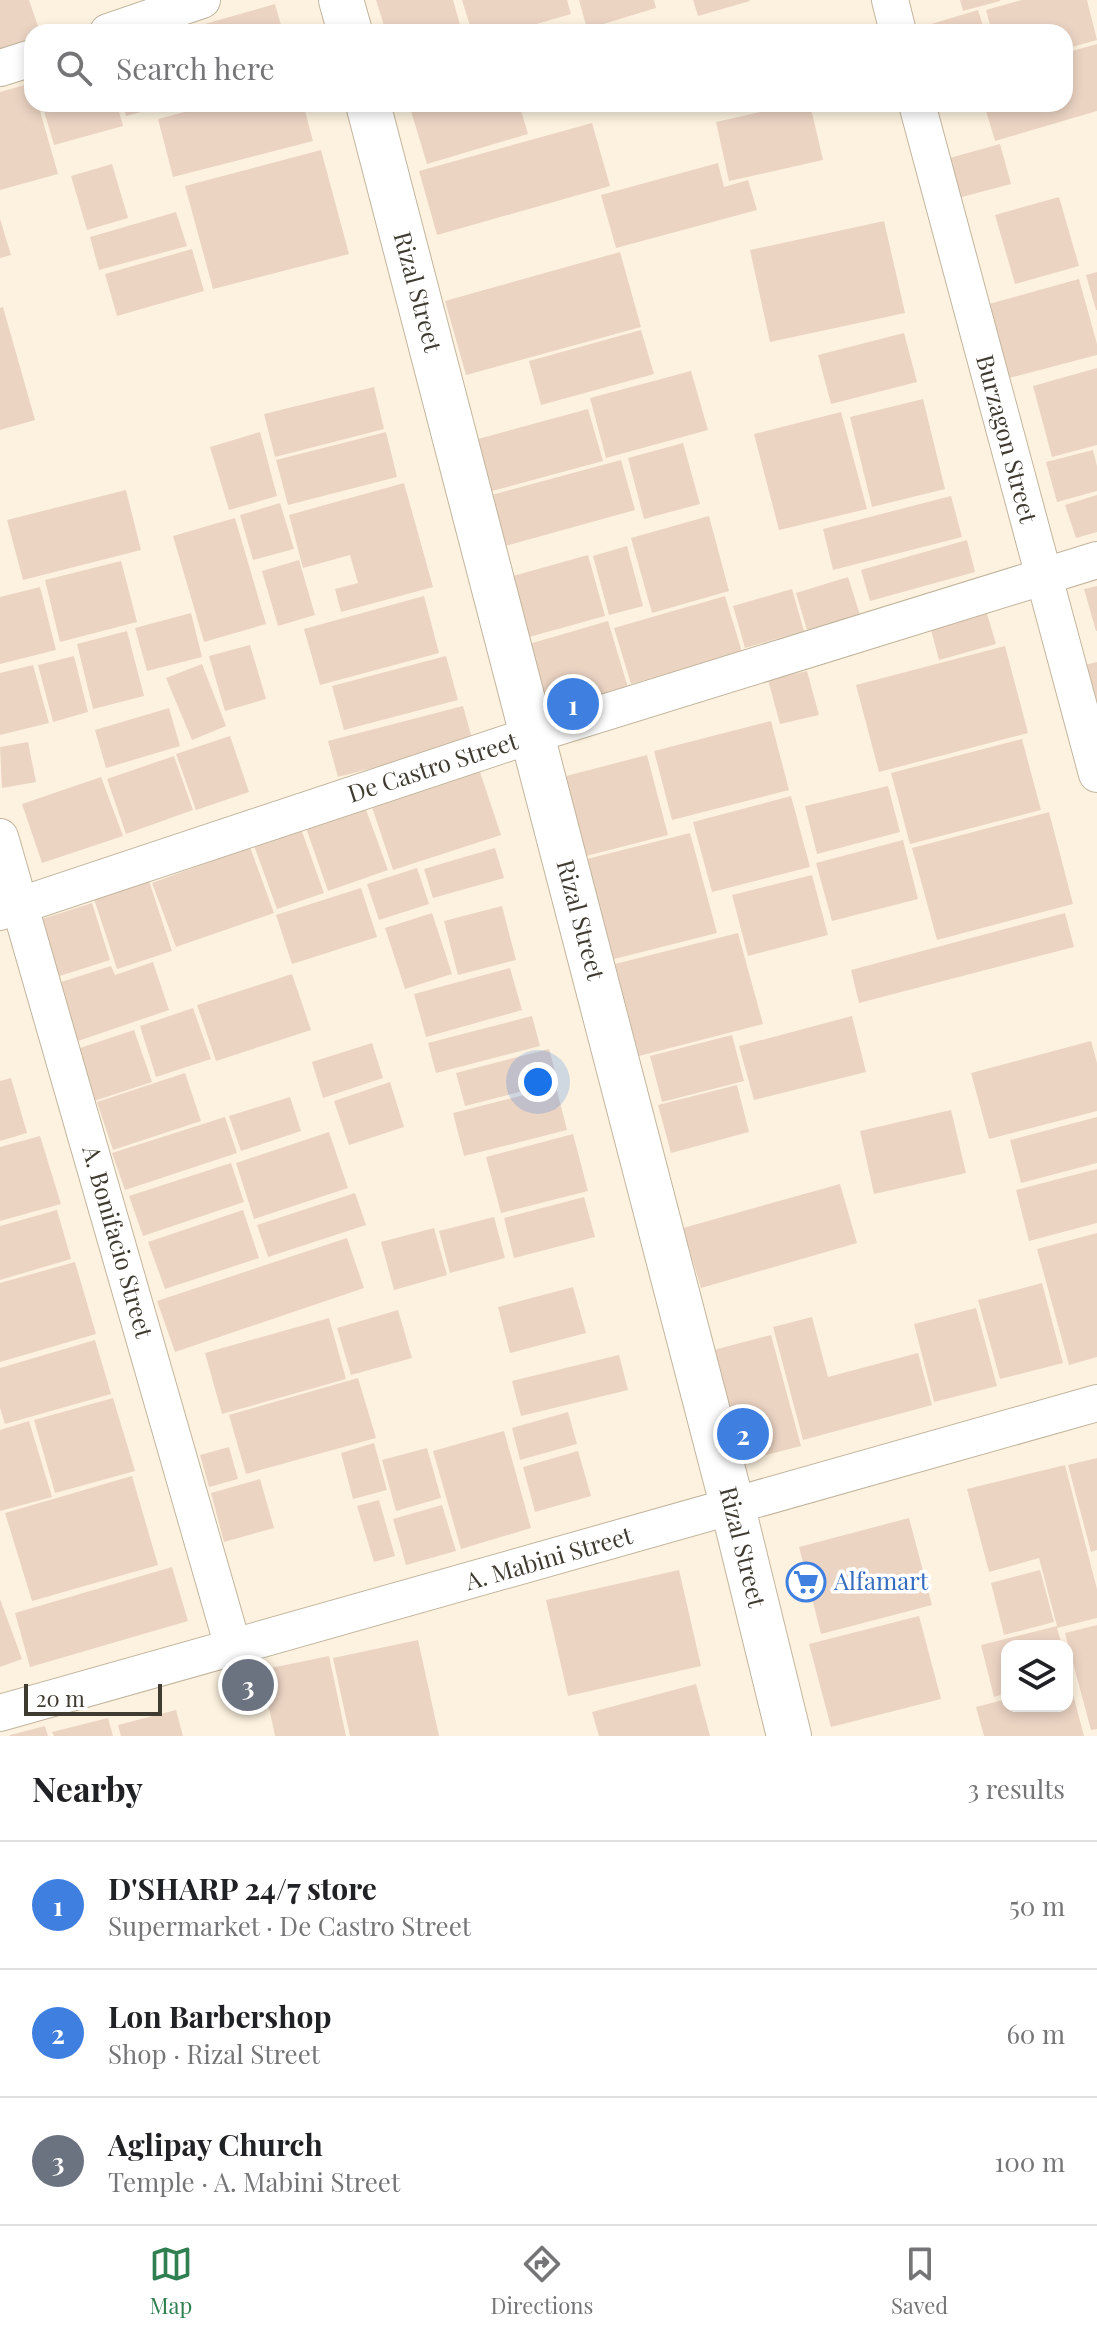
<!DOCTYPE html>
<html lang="en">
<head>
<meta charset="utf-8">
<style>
	:root { --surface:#fff; --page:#f2f2f2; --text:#202124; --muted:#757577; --line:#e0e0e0; --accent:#2f7f50 }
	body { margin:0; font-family:"Playfair Display",serif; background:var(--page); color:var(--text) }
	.controls { position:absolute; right:24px; bottom:24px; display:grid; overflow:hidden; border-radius:16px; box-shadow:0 4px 12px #0003 }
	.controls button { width:72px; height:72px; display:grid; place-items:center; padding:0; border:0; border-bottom:2px solid var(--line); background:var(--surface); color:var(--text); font:40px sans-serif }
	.scale { position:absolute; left:24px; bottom:20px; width:138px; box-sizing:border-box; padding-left:8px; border:4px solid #403b31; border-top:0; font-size:22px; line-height:28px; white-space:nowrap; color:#403b31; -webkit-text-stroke:6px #fff; paint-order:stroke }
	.you { position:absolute; left:538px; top:1082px; width:28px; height:28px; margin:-20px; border:6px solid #fff; border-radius:50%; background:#1a73e8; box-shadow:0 0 0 12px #1a73e833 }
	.badge { display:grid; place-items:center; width:52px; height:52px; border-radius:50%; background:var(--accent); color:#fff; font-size:26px; font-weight:700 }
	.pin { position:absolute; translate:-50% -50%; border:4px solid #fff; box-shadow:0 2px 8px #0006 }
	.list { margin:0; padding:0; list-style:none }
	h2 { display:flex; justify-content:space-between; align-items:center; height:104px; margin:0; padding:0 32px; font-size:34px }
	h2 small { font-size:26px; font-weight:400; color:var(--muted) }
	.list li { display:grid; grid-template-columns:52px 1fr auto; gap:24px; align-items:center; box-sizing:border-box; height:128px; padding:0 32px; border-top:2px solid var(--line) }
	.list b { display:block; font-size:30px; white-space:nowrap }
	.list p { margin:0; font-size:26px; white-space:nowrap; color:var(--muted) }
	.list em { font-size:26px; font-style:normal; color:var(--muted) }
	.icon { flex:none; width:44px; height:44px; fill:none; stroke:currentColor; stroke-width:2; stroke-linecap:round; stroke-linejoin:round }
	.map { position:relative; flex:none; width:1097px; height:1736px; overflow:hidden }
	.search { position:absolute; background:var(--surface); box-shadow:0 4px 12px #0003; left:24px; right:24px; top:24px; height:88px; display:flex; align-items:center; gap:20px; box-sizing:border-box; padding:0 28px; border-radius:24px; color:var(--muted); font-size:30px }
	.sheet { height:488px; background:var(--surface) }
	nav { display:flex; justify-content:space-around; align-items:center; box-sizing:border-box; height:112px; border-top:2px solid var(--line); background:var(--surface); font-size:22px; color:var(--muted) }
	nav a { display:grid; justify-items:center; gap:4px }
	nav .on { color:var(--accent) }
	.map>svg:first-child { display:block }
	.building { fill:#ecd4c3 }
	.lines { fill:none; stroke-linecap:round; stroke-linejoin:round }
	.minor-casing { stroke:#c2b59e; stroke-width:38 }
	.secondary-casing { stroke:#c2b59e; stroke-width:46 }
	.minor { stroke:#fff; stroke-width:36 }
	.secondary { stroke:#fff; stroke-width:44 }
	.labels { text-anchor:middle; stroke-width:7; stroke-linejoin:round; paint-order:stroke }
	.street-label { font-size:24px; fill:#403b31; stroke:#fff }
	.shop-label { font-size:24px; fill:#366cbe; stroke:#fff; text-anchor:start }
</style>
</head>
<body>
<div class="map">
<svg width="1097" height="1736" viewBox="0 0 1097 1736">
	<rect width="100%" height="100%" fill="#fdf2df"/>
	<g class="building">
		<polygon points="0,0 29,0 40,32 32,32 32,39 0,49"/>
		<polygon points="376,0 453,0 462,32 386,32"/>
		<polygon points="462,0 567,0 571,14 509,32 472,32"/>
		<polygon points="579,0 654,0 656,8 587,29"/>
		<polygon points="693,0 749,0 750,1 698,16"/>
		<polygon points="960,0 1000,0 1000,1 963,11"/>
		<polygon points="1022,0 1087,0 1097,40 1065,49 1065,32 992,32 986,10"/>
		<polygon points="275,4 283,32 180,32 180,31"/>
		<polygon points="978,10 985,32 908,32 908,31"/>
		<polygon points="1097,44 1097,111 995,141 984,104 1065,104 1065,53"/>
		<polygon points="32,83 32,104 38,104 58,174 0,190 0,92"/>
		<polygon points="42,104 117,104 123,126 54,145"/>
		<polygon points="123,104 166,104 167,105 126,116"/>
		<polygon points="215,104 303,104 313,141 173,177 158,119"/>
		<polygon points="436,104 519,104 528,134 427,164 411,111"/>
		<polygon points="796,104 810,104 823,160 729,181 716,122"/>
		<polygon points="592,123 610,186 437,235 419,171"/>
		<polygon points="1000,144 1011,184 958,198 946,159"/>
		<polygon points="321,150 349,254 213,289 185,186"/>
		<polygon points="718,163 724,187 748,180 757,210 616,248 601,195"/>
		<polygon points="112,164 128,218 87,230 71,176"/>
		<polygon points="1059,197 1079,266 1015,284 995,215"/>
		<polygon points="176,212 187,246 99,270 90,237"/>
		<polygon points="0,219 11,255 0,258"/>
		<polygon points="884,221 905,313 770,342 750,250"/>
		<polygon points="192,249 204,291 117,316 105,274"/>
		<polygon points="620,252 641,327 466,375 445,301"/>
		<polygon points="1097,272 1097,310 1096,310 1086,275"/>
		<polygon points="1079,279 1097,344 1097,355 1009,378 989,304"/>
		<polygon points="3,307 35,420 0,430 0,308"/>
		<polygon points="641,330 654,374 541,405 529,361"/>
		<polygon points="904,333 917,382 831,404 818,355"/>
		<polygon points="1097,368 1097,445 1052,457 1033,386"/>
		<polygon points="691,371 708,430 606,458 590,398"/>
		<polygon points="374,387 384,429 275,457 264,414"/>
		<polygon points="923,399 945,489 872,507 850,417"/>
		<polygon points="588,409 603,461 492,491 478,439"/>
		<polygon points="841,412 867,509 779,530 754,434"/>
		<polygon points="260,432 277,496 229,510 210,447"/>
		<polygon points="386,432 397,477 288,505 276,460"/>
		<polygon points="683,443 700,504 644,519 628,458"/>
		<polygon points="1093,450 1097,466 1097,491 1057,502 1046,462"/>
		<polygon points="621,460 635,510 502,547 488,496"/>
		<polygon points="404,483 433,587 341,612 335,589 358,583 350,555 303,568 289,515"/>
		<polygon points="126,490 141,550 23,580 7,520"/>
		<polygon points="1097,495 1097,532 1076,538 1065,505"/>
		<polygon points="951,496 962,537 833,570 823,529"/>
		<polygon points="280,503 294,549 253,560 240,515"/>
		<polygon points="709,516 729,591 652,613 631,538"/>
		<polygon points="235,518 266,624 204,642 173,536"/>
		<polygon points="967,540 975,572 870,601 861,570"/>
		<polygon points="627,546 643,606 609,615 593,556"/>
		<polygon points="588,555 605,616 529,637 513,576"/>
		<polygon points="299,560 315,615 278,626 262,571"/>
		<polygon points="121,561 137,622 60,642 45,580"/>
		<polygon points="848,577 860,615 807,630 796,593"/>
		<polygon points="1097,586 1097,631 1096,631 1084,589"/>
		<polygon points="40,587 56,650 0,664 0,597"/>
		<polygon points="792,589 804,631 745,648 733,606"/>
		<polygon points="424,596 439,653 320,685 304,629"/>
		<polygon points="725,596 742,652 631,684 614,628"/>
		<polygon points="985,607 996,644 939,660 929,622"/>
		<polygon points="191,613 202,657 147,671 135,628"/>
		<polygon points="608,621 629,691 549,714 529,644"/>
		<polygon points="127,631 144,696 93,709 77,644"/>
		<polygon points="250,645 266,699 225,711 209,656"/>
		<polygon points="1005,646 1028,733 879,772 856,685"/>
		<polygon points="74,656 88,712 53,722 38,665"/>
		<polygon points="446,656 458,700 344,730 332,686"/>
		<polygon points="1097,662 1097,709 1084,665"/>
		<polygon points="202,664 226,726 192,740 166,678"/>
		<polygon points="33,665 49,723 0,735 0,673"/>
		<polygon points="807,671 819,715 780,724 768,680"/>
		<polygon points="463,706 473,742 338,777 328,741"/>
		<polygon points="169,708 180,746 106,768 95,730"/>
		<polygon points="771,721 789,790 672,820 654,751"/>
		<polygon points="230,736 249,792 196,810 176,754"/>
		<polygon points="1022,739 1041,810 910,844 891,773"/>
		<polygon points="28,742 36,782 2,788 0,747"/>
		<polygon points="647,755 668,835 586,856 566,776"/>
		<polygon points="174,756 193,810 126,834 107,779"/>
		<polygon points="479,769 501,835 393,870 371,804"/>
		<polygon points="101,777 123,836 42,863 22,804"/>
		<polygon points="888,786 900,832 817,854 805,806"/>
		<polygon points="791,796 810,867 712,892 693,822"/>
		<polygon points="365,807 388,870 328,891 306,828"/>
		<polygon points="1049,812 1073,904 937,940 912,848"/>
		<polygon points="300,826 324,893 277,909 253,843"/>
		<polygon points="690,833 717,933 614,959 587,859"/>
		<polygon points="903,840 918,899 832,921 816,863"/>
		<polygon points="250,847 274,913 176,947 152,883"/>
		<polygon points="495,848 504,878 433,898 424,869"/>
		<polygon points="417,868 429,904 379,920 367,884"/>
		<polygon points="812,875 828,935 748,956 732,895"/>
		<polygon points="149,881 172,951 117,969 94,899"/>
		<polygon points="361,888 377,937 292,964 276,915"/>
		<polygon points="92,903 110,960 44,981 26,924"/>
		<polygon points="502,906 516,960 458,975 444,921"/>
		<polygon points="432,913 452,974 405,989 385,928"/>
		<polygon points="1065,913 1074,947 859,1003 851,970"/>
		<polygon points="738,933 763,1024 639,1056 615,964"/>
		<polygon points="153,962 169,1010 72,1043 52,985 111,966 115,975"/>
		<polygon points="510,968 522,1010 426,1037 414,994"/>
		<polygon points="292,974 311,1030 216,1061 197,1005"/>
		<polygon points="193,1008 211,1059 156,1077 140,1026"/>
		<polygon points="532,1016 540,1046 436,1073 428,1043"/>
		<polygon points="852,1016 866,1072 754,1100 739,1046"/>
		<polygon points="134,1030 152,1082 91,1102 74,1050"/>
		<polygon points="732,1035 744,1081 662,1102 650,1056"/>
		<polygon points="1091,1041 1097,1063 1097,1111 989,1139 971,1073"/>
		<polygon points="372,1043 383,1078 323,1098 312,1062"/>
		<polygon points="549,1049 558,1082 465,1106 456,1073"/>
		<polygon points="185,1073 201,1121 113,1150 97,1102"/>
		<polygon points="11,1078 27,1133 0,1141 0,1081"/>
		<polygon points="390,1082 404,1127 349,1145 334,1101"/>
		<polygon points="737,1085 749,1132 671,1153 658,1105"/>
		<polygon points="556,1087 567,1130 464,1156 453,1113"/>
		<polygon points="290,1097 301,1131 241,1151 229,1116"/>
		<polygon points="951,1110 966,1173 874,1194 860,1131"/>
		<polygon points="225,1117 237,1153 125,1190 112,1153"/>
		<polygon points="1097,1117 1097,1163 1021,1183 1010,1140"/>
		<polygon points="329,1132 348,1188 254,1219 236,1163"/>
		<polygon points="573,1134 588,1191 501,1213 486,1157"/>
		<polygon points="40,1136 61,1204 0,1221 0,1147"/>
		<polygon points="231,1163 244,1202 143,1236 129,1196"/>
		<polygon points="1097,1169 1097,1223 1029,1241 1016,1190"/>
		<polygon points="840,1184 857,1243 701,1288 683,1228"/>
		<polygon points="355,1193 366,1225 268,1257 257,1225"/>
		<polygon points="584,1197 595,1237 514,1258 504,1218"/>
		<polygon points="57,1210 71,1259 0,1280 0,1226"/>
		<polygon points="243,1210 259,1258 165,1289 148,1242"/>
		<polygon points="494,1217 505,1258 450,1273 439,1231"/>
		<polygon points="434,1228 447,1275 394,1290 381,1242"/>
		<polygon points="1097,1233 1097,1357 1069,1365 1037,1249"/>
		<polygon points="347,1238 364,1288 175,1352 157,1301"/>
		<polygon points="75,1262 96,1334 0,1362 0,1283"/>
		<polygon points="1042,1283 1063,1363 1000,1379 978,1300"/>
		<polygon points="573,1287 586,1333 510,1353 498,1307"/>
		<polygon points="976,1308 997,1386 934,1402 914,1324"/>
		<polygon points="398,1310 412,1358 351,1375 337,1328"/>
		<polygon points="812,1317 828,1377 918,1353 932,1405 803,1440 773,1327"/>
		<polygon points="329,1318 346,1379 222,1414 205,1353"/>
		<polygon points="771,1335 801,1446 735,1463 706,1352"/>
		<polygon points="95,1340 111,1394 5,1424 0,1408 0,1368"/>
		<polygon points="619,1355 628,1390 521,1416 512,1381"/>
		<polygon points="358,1378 376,1438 246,1474 229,1415"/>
		<polygon points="113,1398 135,1471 55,1493 34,1420"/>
		<polygon points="568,1412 577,1444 520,1460 512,1428"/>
		<polygon points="29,1421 52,1497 0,1511 0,1430"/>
		<polygon points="504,1431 531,1528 461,1549 433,1451"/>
		<polygon points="374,1443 387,1490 353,1499 341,1453"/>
		<polygon points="229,1447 238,1479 209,1487 200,1455"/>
		<polygon points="427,1448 441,1498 396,1511 382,1460"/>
		<polygon points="578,1451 591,1496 535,1512 523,1467"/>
		<polygon points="1097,1458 1097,1550 1091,1552 1068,1465"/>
		<polygon points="1065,1465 1097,1589 1097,1618 1057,1628 1062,1646 1007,1646 1007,1693 994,1697 981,1645 1057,1626 1039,1558 989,1572 967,1489"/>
		<polygon points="132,1476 158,1565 32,1601 5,1513"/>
		<polygon points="260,1479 274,1528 224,1542 211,1493"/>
		<polygon points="379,1500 395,1556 374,1562 357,1506"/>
		<polygon points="442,1505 456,1551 406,1565 393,1519"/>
		<polygon points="909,1518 932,1605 821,1634 799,1547"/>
		<polygon points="172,1567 188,1621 30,1667 15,1613"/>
		<polygon points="679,1570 701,1666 568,1696 546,1600"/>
		<polygon points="1040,1570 1054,1622 1004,1635 991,1583"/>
		<polygon points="0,1599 22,1659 0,1667"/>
		<polygon points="919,1616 941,1699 831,1727 809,1644"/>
		<polygon points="1097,1625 1097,1729 1091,1730 1065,1633"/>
		<polygon points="418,1640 439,1736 350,1736 333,1658"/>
		<polygon points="329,1656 346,1736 275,1736 261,1670"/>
		<polygon points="1070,1683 1084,1736 984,1736 976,1707 1007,1699 1007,1706 1067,1706 1067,1684"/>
		<polygon points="696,1684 710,1736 599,1736 592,1712"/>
		<polygon points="176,1710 183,1736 121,1736 118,1725"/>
		<polygon points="108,1718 113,1736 54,1736 52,1732"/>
		<polygon points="45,1726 48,1736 10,1736 10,1735"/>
	</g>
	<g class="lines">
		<defs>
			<g id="minor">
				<polyline points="890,0 898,32"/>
				<polyline points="108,32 202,0"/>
				<polyline points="0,68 32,58"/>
				<polyline points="917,104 1097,774"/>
				<polyline points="0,837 233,1647"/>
				<polyline points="0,912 532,735 1097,560"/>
				<polyline points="0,1713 1097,1403"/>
			</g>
			<g id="secondary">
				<polyline points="341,0 350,32"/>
				<polyline points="368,104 733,1508 789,1736"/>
			</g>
		</defs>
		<use href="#minor" class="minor-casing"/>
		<use href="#secondary" class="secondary-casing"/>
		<use href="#minor" class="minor"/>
		<use href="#secondary" class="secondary"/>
	</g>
	<defs>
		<symbol id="supermarket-ring" viewBox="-11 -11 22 22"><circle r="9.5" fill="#fff" stroke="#3f7fe0" stroke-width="1.5"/><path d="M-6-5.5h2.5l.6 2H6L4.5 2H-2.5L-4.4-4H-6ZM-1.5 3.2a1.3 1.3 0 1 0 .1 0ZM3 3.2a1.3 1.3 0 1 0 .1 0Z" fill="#3f7fe0"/></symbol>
	</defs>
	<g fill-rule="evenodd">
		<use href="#supermarket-ring" x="784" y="1560" width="44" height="44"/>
	</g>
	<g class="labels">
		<g class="street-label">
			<text transform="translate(417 292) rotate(75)" y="8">Rizal Street</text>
			<text transform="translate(1006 439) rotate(75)" y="8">Burzagon Street</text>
			<text transform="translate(433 768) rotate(-18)" y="8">De Castro Street</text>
			<text transform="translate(580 920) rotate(75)" y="8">Rizal Street</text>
			<text transform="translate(117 1242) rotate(74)" y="8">A. Bonifacio Street</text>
			<text transform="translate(742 1547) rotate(76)" y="8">Rizal Street</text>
			<text transform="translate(549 1559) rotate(-16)" y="8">A. Mabini Street</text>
		</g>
		<g class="shop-label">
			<text x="834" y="1590">Alfamart</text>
		</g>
	</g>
</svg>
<div class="controls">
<button><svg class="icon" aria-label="layers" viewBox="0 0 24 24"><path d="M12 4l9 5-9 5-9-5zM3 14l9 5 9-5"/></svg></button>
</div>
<div class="scale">20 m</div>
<div class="you"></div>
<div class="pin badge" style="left:573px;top:704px;background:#3f7fe0">1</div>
<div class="pin badge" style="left:743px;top:1434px;background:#3f7fe0">2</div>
<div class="pin badge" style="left:248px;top:1685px;background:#6b7280">3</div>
<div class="search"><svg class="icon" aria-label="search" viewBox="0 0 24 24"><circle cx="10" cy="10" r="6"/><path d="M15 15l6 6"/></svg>Search here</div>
</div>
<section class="sheet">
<h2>Nearby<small>3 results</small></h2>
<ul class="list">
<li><span class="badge" style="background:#3f7fe0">1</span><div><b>D'SHARP 24/7 store</b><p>Supermarket · De Castro Street</p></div><em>50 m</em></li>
<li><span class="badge" style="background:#3f7fe0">2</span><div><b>Lon Barbershop</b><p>Shop · Rizal Street</p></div><em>60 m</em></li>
<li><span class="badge" style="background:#6b7280">3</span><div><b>Aglipay Church</b><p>Temple · A. Mabini Street</p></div><em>100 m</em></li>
</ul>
</section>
<nav>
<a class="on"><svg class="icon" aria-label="map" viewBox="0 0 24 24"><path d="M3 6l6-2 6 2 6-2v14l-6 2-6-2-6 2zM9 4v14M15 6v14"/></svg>Map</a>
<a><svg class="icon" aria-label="directions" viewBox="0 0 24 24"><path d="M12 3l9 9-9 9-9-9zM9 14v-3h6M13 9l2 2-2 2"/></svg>Directions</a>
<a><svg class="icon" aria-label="saved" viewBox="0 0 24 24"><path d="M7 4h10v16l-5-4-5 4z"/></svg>Saved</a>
</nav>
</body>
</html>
